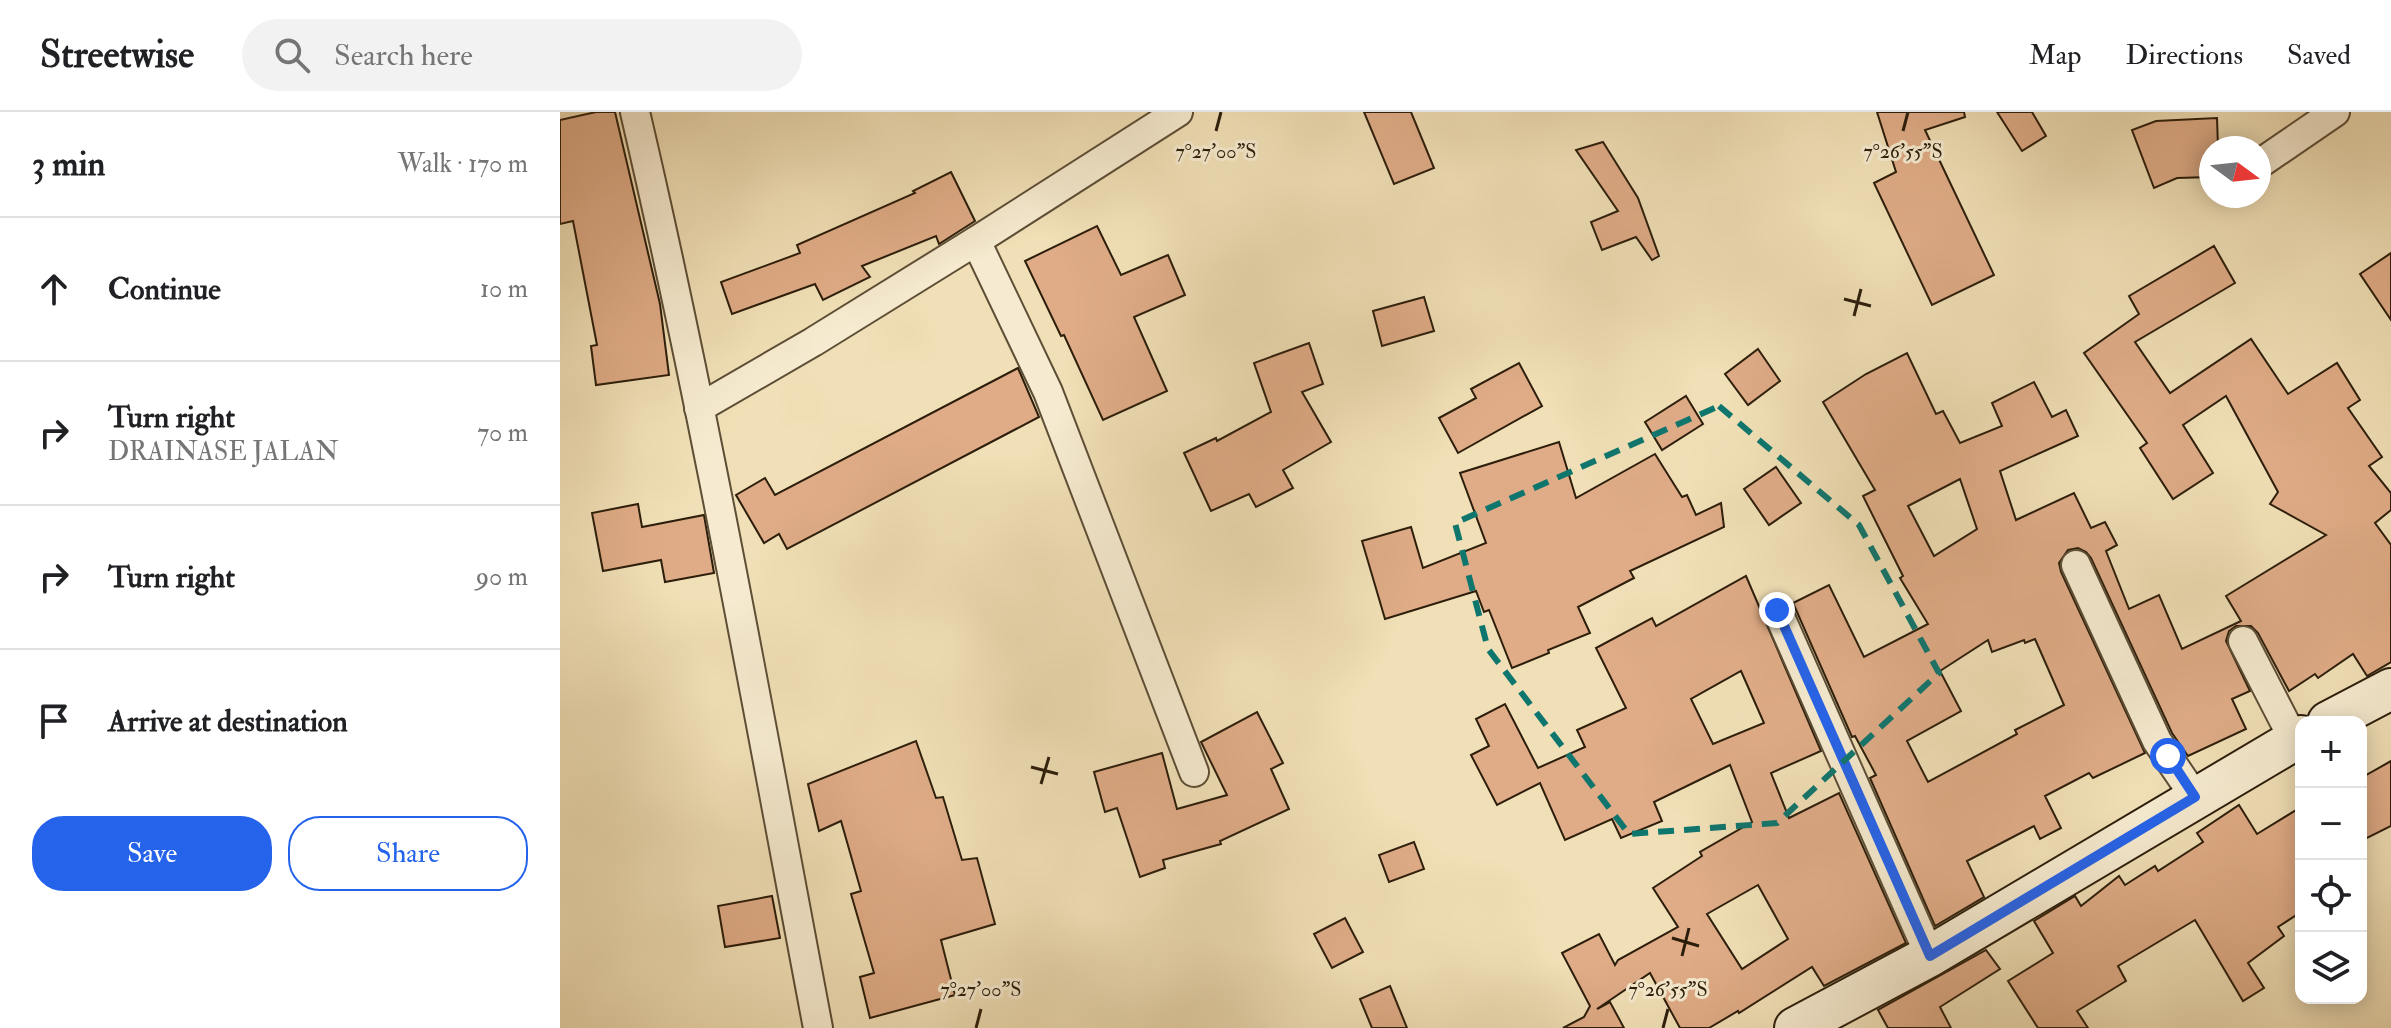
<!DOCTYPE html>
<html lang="en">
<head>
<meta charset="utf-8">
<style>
	:root { --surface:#fff; --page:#f2f2f2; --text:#202124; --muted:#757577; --line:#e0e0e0; --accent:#2563eb }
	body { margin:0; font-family:"IM FELL Double Pica",serif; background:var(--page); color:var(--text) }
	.controls { position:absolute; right:24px; bottom:24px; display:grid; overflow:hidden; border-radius:16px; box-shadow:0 4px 20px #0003 }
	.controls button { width:72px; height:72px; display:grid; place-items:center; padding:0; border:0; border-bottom:2px solid var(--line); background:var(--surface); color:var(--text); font:40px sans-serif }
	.compass { position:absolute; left:1639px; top:24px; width:72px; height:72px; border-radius:50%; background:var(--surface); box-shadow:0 4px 20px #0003; rotate:105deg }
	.stop { position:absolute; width:24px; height:24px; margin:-18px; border:6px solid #2563eb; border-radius:50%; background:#fff }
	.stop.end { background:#2563eb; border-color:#fff; box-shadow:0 2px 8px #0008 }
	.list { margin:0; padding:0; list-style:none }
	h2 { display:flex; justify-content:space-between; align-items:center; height:104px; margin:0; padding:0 32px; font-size:34px }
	h2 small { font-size:26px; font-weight:400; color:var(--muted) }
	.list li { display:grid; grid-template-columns:52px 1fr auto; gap:24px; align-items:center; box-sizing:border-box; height:144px; padding:0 32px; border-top:2px solid var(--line) }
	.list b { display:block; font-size:30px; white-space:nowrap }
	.list p { margin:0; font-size:26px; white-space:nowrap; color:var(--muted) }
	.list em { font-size:26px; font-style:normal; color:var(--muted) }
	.actions { display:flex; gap:16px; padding:24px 32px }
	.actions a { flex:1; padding:18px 0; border:2px solid var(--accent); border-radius:32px; text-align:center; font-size:28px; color:var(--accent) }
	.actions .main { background:var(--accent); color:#fff }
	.icon { flex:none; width:44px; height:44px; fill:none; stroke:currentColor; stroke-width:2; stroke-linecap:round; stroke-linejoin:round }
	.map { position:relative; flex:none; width:1831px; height:916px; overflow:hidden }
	header { display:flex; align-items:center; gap:48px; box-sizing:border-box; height:112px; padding:0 40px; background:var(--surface); border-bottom:2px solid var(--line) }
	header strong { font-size:38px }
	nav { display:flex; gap:44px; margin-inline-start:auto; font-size:28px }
	.search { width:560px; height:72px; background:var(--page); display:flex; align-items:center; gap:20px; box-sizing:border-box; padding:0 28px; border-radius:44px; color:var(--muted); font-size:30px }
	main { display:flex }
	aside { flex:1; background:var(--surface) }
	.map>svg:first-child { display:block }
	.building { fill:#dfac87; stroke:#2c1e0b; stroke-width:2; fill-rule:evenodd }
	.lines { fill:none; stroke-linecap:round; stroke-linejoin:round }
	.street-casing { stroke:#5d4e36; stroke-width:32 }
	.secondary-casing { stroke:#2c1e0b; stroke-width:44 }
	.street { stroke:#f6ebd0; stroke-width:28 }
	.secondary { stroke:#f6ebd0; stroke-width:40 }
	.route { stroke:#2563eb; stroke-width:10 }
	.marked { fill:none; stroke:#0f766e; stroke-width:6; stroke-dasharray:16 10; stroke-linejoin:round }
	.ticks { fill:none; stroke:#2c1e0b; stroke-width:3 }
	.ticks-label { font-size:20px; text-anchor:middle; fill:#2c1e0b; stroke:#f6ebd0; stroke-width:6; stroke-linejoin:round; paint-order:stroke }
</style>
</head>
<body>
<header>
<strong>Streetwise</strong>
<div class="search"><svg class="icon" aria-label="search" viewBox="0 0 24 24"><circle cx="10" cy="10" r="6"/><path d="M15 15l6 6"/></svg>Search here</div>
<nav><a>Map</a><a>Directions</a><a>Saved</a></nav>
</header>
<main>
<aside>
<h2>3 min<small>Walk · 170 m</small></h2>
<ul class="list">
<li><svg class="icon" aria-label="ahead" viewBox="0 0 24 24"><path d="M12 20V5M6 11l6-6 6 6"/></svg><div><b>Continue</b></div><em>10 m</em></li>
<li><svg class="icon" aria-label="right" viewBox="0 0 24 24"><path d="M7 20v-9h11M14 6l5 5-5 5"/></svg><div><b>Turn right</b><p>DRAINASE JALAN</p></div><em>70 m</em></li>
<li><svg class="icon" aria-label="right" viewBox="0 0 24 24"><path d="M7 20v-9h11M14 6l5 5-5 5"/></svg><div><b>Turn right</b></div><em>90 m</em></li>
<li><svg class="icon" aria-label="arrive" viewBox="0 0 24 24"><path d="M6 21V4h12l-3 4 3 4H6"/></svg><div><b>Arrive at destination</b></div></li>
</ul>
<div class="actions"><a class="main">Save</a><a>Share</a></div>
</aside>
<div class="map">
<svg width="1831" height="916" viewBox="0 0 1831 916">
	<rect width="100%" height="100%" fill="#f1e0b7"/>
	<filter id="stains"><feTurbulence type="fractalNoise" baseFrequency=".0025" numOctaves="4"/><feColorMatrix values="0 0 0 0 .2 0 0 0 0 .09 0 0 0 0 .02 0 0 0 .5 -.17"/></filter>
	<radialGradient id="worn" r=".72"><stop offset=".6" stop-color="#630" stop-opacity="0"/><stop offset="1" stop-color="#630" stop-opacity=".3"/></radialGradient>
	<g class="building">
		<polygon points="36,0 55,0 100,192 109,263 36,273 31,234 37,233 13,109 0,112 0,8"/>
		<polygon points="804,0 851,0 874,56 834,72"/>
		<polygon points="1317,0 1404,0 1405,5 1365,18 1434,163 1372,193 1314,71 1336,60"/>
		<polygon points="1437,0 1472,0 1486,24 1462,39"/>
		<polygon points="1657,6 1658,36 1651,36 1651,65 1617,66 1594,76 1572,18 1596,9"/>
		<polygon points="1043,30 1078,86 1099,144 1092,148 1076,125 1042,138 1031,110 1058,99 1016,38"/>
		<polygon points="391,60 415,109 379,132 376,124 302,154 310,165 263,188 255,172 172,202 161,170 240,141 237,133 355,81 353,79"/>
		<polygon points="537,114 561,163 608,143 625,183 574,205 607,279 543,308 504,223 501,224 465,149"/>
		<path d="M1654 134 1675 171 1575 230 1610 281 1691 227 1728 282 1777 251 1800 288 1788 296 1822 345 1809 354 1831 381V398L1815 411 1831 433V550L1807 564 1793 542 1758 566 1755 562 1729 579 1698 521 1691 514H1676L1669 519 1666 529 1690 579 1672 587 1686 617 1628 644 1612 621 1531 446 1526 440 1518 436 1508 438 1499 451 1501 460 1585 641 1533 666 1529 661 1485 684 1501 716 1480 727 1474 714 1407 749 1424 785 1375 814 1310 666 1316 663 1295 624 1292 625 1233 491 1269 473 1304 545 1368 512 1340 466 1343 464 1303 384 1315 378 1263 290 1306 262 1347 241 1376 302 1383 299 1400 331 1442 314 1432 291 1474 270 1492 305 1506 298 1518 324 1440 359 1456 408 1514 381 1531 416 1545 410 1557 433 1546 439 1569 497 1599 483 1622 537 1681 509 1666 484 1766 423 1710 392 1718 380 1666 284 1623 313 1653 361 1613 387 1580 336 1587 331 1524 241 1579 202 1569 184ZM1400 367 1417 417 1374 444 1348 394ZM1475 527 1504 593 1455 618 1457 622 1368 670 1347 629 1401 599 1380 559 1428 528 1432 540 1464 528 1465 531Z"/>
		<polygon points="1831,141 1831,208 1800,162"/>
		<polygon points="864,185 874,219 822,234 813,199"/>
		<polygon points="749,231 763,272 742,280 771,330 723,358 733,376 696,395 689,382 651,399 624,341 656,326 657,329 711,300 694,251"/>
		<polygon points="1198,237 1220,269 1188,293 1165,262"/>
		<polygon points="959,251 982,294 898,341 879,306 916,286 911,277"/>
		<polygon points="458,256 479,305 227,437 219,422 204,431 176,383 205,366 215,383"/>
		<polygon points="1126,284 1143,312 1102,338 1085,310"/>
		<polygon points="999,330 1016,386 1095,342 1122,385 1127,383 1136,403 1161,391 1164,415 1070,459 1074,466 1018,495 1030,521 988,538 989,541 952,556 929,498 924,500 916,479 825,507 802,429 851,415 863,456 926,431 900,361"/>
		<polygon points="1216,355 1241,391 1209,413 1184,377"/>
		<polygon points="78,392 82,415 144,403 154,461 105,470 101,448 43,459 32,401"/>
		<path d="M1186 464 1261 639 1211 661 1229 706 1279 681 1346 831 1264 874 1252 855 1179 901 1178 899 1149 916H1120L1090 861 1037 897 1050 890 1064 916H1003L1024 905 1030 894 1002 841 1039 822 1055 853 1058 848 1118 815 1093 776 1142 744 1140 740 1192 710 1170 653 1094 690 1102 709 1061 726 1052 707 1005 728 980 671 937 693 911 643 929 634 916 607 945 592 978 656 1025 635 1017 618 1066 596 1036 536 1092 506 1096 514ZM1181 559 1204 611 1153 632 1131 587ZM1198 773 1228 827 1182 857 1147 802Z"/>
		<polygon points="697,600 723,651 711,657 729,697 660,729 661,732 603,748 605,756 580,765 557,696 545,700 534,660 602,641 617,697 667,683 641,630"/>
		<polygon points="356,629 376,686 383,685 402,748 417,746 435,812 381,828 395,883 310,906 300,865 314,861 291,782 301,779 281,709 259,719 248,672"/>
		<polygon points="1831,649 1831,714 1801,729 1801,666"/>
		<polygon points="1679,693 1697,722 1741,695 1741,800 1718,815 1724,824 1688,851 1704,876 1683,889 1635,808 1558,854 1566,869 1517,899 1528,916 1478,916 1448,869 1493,841 1474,809 1515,784 1521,794 1559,764 1565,773 1595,754 1598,759 1643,730 1637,721"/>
		<polygon points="854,730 864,757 829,770 819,743"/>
		<polygon points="212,784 220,826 165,835 158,794"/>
		<polygon points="785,806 803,840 772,856 754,822"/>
		<polygon points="1426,838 1440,857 1380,895 1391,916 1328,916 1318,898"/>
		<polygon points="830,874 847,916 812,916 800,887"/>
	</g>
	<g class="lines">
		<defs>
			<g id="street">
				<path d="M75 0C146 303 200 610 258 916"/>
				<polyline points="1699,52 1775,0"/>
				<polyline points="416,129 618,0"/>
				<polyline points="139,296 253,230 416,129 488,280 634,660"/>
				<polyline points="1516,453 1597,629 1635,685"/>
				<polyline points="1217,498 1370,844"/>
				<polyline points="1683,529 1734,628"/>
			</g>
			<g id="secondary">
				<polyline points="1768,610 1831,577"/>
				<polyline points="1235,916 1370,844 1741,624"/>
			</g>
		</defs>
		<use href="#street" class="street-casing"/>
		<use href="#secondary" class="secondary-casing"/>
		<use href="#street" class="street"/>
		<use href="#secondary" class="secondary"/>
	</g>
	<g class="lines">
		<polyline class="route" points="1217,498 1370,844 1635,685 1608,644"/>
	</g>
	<path class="marked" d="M1159 294 1299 413 1379 561 1217 711 1069 722 928 537 895 411Z"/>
	<path class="ticks" d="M656 19 661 0M1343 19 1348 0M1284 187 1311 194M1294 204 1301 177M471 655 498 662M481 672 489 645M1112 826 1139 834M1122 844 1129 816M416 916 421 897M1103 916 1108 897"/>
	<g class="ticks-label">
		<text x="656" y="46">7°27'00"S</text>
		<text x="1343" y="46">7°26'55"S</text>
		<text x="421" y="884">7°27'00"S</text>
		<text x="1108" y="884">7°26'55"S</text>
	</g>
	<rect width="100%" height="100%" filter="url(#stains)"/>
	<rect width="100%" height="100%" fill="url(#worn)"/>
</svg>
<div class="controls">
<button>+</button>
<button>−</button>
<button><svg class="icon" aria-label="locate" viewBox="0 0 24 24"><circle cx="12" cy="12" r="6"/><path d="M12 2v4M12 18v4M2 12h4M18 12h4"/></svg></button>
<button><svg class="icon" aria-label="layers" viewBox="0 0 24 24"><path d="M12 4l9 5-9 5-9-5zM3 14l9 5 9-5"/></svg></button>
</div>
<svg class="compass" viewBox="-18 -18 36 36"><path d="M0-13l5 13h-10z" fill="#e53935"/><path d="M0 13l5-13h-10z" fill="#757577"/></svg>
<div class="stop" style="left:1608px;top:644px"></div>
<div class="stop end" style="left:1217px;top:498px"></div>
</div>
</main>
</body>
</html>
